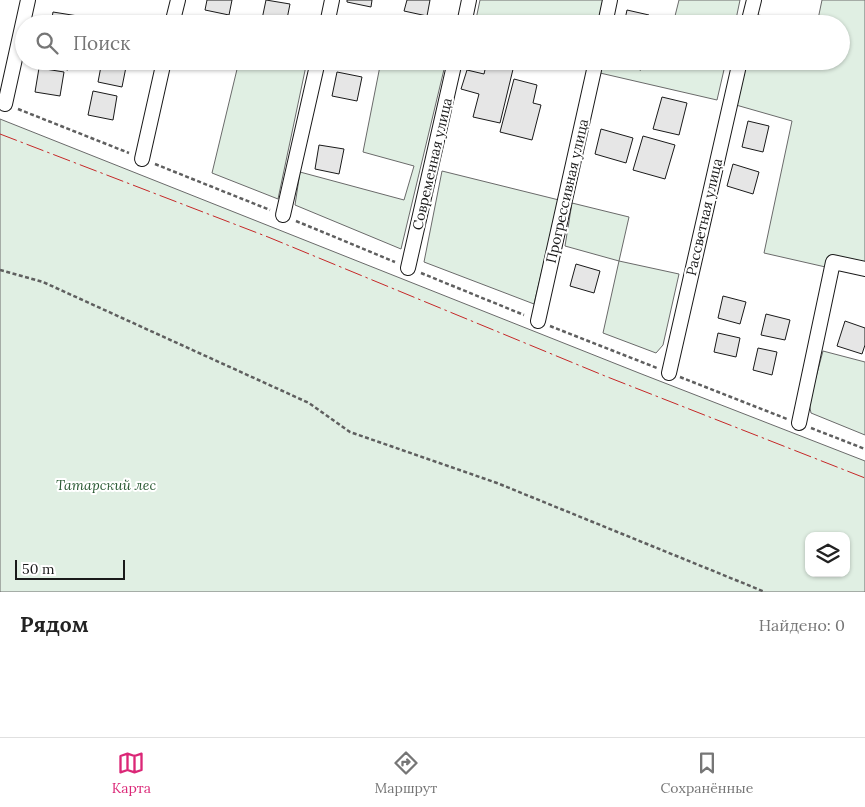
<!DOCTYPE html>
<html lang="ru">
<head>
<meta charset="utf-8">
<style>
	:root { --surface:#fff; --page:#f6f6f6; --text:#222; --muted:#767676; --line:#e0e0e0; --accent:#db2777 }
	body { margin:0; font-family:Lora,serif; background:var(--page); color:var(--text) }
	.controls { position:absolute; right:15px; bottom:15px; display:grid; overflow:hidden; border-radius:10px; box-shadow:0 1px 4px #0004 }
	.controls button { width:45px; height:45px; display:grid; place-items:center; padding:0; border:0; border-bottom:1px solid var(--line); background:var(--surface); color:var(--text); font:25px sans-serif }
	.scale { position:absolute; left:15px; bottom:12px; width:110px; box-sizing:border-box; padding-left:5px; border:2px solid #1a1a1a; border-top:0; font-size:14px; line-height:18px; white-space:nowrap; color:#1a1a1a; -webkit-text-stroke:4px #fff; paint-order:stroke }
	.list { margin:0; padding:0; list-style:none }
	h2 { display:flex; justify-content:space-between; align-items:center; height:65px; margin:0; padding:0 20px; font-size:21px }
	h2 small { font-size:16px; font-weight:400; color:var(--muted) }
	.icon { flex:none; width:28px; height:28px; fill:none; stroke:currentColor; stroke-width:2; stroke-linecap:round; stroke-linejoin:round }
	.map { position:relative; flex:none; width:865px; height:592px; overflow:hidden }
	.search { position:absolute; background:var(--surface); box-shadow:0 1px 4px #0004; left:15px; right:15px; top:15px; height:55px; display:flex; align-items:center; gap:12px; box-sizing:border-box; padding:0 18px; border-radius:28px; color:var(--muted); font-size:19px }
	.sheet { height:145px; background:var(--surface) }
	nav { display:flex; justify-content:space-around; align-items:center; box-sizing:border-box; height:70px; border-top:1px solid var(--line); background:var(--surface); font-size:14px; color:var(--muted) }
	nav a { display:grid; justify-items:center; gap:2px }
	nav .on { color:var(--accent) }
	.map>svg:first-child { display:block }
	.green { fill:#e0efe3; stroke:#6a6a6a; fill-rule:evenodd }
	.building { fill:#e6e6e6; stroke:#1a1a1a }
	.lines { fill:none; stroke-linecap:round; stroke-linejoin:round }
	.minor-casing { stroke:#1a1a1a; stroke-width:16 }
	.path { stroke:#5f5f5f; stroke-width:2.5; stroke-dasharray:4 2.5; stroke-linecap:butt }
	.minor { stroke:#fff; stroke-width:14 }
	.power { stroke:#c62828; stroke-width:1; stroke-dasharray:18 4 2.5 4; stroke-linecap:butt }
	.labels { text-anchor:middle; stroke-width:4; stroke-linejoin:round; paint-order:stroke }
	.street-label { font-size:14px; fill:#1a1a1a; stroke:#fff }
	.park-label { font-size:14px; font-style:italic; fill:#2b5a34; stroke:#fff }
</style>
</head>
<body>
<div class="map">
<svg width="865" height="592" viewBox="0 0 865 592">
	<rect width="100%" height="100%" fill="#fff"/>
	<g class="green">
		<polygon points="480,0 603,0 598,24 475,24"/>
		<polygon points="679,0 740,0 735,24 673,24"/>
		<polygon points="822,0 865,0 865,276 764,253 792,121 729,103 743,61 841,61 841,24 817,24"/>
		<polygon points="758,15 811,24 755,24"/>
		<polygon points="239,61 307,61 278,199 212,173"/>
		<polygon points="381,61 446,61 401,249 295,205 300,172 404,200 414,166 363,152"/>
		<polygon points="550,61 590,61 588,70"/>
		<polygon points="603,61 726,61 717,100 600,73"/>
		<path d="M0 119 639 373 865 461V592H0ZM809 536H846V573H809Z"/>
		<polygon points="442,171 559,200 534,304 424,262"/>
		<polygon points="572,203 629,217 619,261 679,274 663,345 656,353 603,333 619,261 565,246"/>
		<polygon points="823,351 865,362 865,435 811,413 809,403"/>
	</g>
	<g class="building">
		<polygon points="207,0 232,0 229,15 205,10"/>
		<polygon points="266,0 290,4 286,24 261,24"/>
		<polygon points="347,0 372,0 371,7 347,2"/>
		<polygon points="407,0 430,0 427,16 404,11"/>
		<polygon points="627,10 649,15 647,24 624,24"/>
		<polygon points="53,12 78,16 77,24 51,24"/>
		<polygon points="44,61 70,61 68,70 44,65"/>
		<polygon points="102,61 127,62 122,87 98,82"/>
		<polygon points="487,61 515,61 500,123 473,117 479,94 461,89 467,70 484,74"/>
		<polygon points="622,61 644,61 641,70 621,65"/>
		<polygon points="39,68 64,72 60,96 35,92"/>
		<polygon points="337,72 362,77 357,101 332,96"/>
		<polygon points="514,79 537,85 533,103 541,105 532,140 500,132"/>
		<polygon points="93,91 117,96 113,120 88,115"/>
		<polygon points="662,97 687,103 679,135 653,129"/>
		<polygon points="748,121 769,126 763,152 742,147"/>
		<polygon points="601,129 633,138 626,163 595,154"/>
		<polygon points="643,136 675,145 665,179 633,170"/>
		<polygon points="319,145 344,149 339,174 315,169"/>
		<polygon points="733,164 759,172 753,194 727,186"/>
		<polygon points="576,264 600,271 594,293 570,286"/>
		<polygon points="723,296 746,302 740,324 718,318"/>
		<polygon points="766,314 790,320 785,340 761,335"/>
		<polygon points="845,321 865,328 865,345 862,354 837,346"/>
		<polygon points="718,333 740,338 736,357 714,352"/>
		<polygon points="758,348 777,352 772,375 753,370"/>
	</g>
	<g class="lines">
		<defs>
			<g id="minor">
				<polyline points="172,24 178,0"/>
				<polyline points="327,24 332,0"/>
				<polyline points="464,24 469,0"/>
				<polyline points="605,24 610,0"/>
				<polyline points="748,24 754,0"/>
				<polyline points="5,104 28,0"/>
				<polyline points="142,159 164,61"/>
				<polyline points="283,215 318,61"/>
				<polyline points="408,268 455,61"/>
				<polyline points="538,321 596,61"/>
				<polyline points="669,373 740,61"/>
				<polyline points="799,423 833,262 865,269"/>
			</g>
		</defs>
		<use href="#minor" class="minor-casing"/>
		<g class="path">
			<polyline points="18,109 129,153"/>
			<polyline points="155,164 270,210"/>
			<polyline points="296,221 395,262"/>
			<polyline points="0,270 43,282 309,403 350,432 497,483 765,592"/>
			<polyline points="421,273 524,315"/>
			<polyline points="550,326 657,368"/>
			<polyline points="680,377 787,419"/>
			<polyline points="811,428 865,449"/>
		</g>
		<use href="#minor" class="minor"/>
		<polyline class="power" points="0,134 268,237 605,376 865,478"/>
	</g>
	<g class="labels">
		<g class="street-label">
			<text transform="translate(432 164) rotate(-77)" y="5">Современная улица</text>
			<text transform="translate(567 191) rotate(-77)" y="5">Прогрессивная улица</text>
			<text transform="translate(704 217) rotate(-77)" y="5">Рассветная улица</text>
		</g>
		<g class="park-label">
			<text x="106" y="490">Татарский лес</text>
		</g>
	</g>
</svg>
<div class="controls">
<button><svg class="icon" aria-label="layers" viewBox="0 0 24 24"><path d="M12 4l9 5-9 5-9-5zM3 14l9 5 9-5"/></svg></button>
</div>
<div class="scale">50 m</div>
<div class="search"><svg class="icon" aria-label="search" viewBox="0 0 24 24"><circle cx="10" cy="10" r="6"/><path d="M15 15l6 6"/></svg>Поиск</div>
</div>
<section class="sheet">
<h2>Рядом<small>Найдено: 0</small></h2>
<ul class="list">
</ul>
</section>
<nav>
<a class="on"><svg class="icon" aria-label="map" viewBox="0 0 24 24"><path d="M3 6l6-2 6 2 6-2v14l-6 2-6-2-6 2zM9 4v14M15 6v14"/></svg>Карта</a>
<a><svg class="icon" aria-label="directions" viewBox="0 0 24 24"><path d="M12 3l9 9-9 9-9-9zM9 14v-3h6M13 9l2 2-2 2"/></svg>Маршрут</a>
<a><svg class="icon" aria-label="saved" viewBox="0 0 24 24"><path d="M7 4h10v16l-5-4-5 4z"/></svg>Сохранённые</a>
</nav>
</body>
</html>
